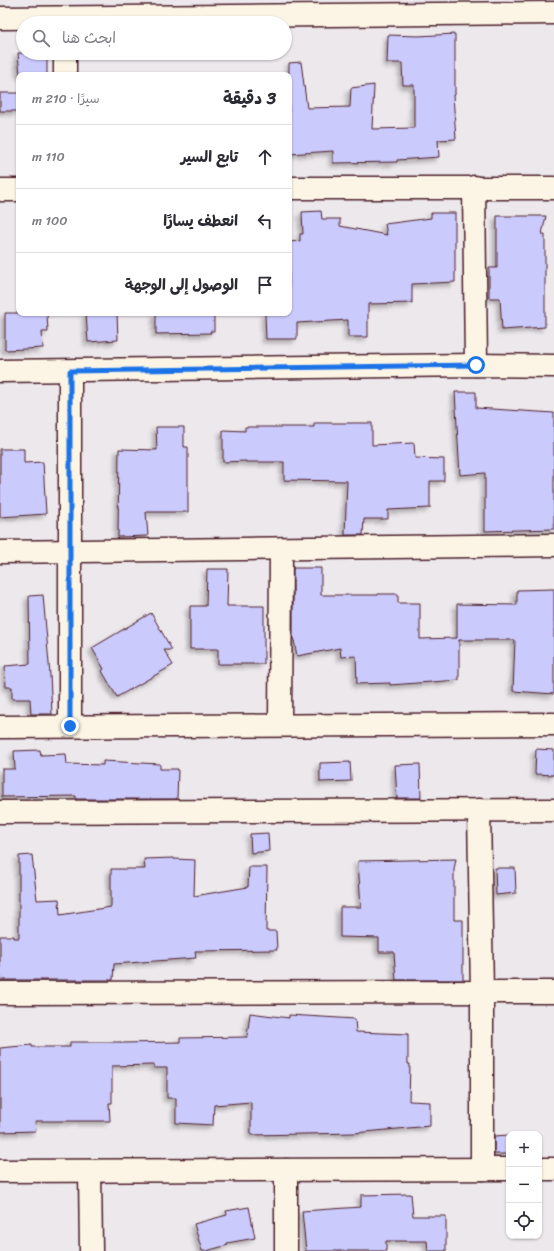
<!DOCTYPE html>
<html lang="ar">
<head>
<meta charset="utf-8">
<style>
	:root { --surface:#fff; --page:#f7f7f7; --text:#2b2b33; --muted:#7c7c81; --line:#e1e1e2 }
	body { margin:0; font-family:Sriracha,"Playpen Sans Arabic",sans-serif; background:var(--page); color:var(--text); direction:rtl }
	.controls { position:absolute; right:12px; bottom:12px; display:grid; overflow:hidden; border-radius:8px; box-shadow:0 1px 3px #0004 }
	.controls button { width:36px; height:36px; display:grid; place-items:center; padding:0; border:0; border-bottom:1px solid var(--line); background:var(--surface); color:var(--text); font:20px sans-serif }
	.stop { position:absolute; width:12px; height:12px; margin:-9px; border:3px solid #1a73e8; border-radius:50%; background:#fff }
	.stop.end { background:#1a73e8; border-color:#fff; box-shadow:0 1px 4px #0008 }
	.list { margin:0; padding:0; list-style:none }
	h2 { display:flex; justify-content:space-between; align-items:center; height:52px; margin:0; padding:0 16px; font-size:17px }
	h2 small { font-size:13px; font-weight:400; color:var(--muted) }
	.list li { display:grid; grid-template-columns:26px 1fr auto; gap:12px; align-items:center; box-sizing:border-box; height:64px; padding:0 16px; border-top:1px solid var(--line) }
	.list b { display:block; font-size:15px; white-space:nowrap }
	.list em { font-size:13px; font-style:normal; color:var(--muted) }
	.icon { flex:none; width:22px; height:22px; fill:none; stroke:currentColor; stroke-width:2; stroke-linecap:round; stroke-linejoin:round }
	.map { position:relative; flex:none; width:554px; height:1251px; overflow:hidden; direction:ltr }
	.search { position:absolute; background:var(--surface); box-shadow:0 1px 3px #0004; left:16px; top:16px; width:276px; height:44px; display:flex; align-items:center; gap:10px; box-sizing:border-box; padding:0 14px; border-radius:22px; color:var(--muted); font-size:15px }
	.panel { position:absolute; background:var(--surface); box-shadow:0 1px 3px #0004; left:16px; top:72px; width:276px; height:244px; border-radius:8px; direction:rtl }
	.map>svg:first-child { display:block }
	.building { fill:#cbcafd; stroke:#4a1f2b; filter:url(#shadow) }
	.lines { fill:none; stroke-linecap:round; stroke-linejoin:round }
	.minor-casing { stroke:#4a1f2b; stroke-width:25 }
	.minor { stroke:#fcf5e5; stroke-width:22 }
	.route { stroke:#1a73e8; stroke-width:5 }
</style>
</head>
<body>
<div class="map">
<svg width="554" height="1251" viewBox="0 0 554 1251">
	<defs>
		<filter id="shadow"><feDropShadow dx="-3.5" dy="3.5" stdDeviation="2" flood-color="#0004"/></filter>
	</defs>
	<rect width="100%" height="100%" fill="#ede8ec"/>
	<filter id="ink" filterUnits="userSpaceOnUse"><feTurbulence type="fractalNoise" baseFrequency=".025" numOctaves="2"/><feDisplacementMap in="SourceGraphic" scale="8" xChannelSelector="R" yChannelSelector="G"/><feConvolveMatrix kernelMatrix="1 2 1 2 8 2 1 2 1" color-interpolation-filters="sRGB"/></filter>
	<g filter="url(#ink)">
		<g class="building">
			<polygon points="455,34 455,95 453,95 456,139 438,140 439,157 397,160 397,162 333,163 333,151 289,154 289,63 301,62 307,108 350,107 351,88 374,85 372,129 414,128 414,85 403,85 402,63 387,63 388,35 418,36"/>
			<polygon points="18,53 47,53 47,75 20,75"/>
			<rect x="0" y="93" width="19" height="18"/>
			<polygon points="321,211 322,219 340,219 340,226 387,235 385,224 431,218 431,213 455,213 455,282 412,284 412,303 368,304 368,337 348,337 348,320 297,323 297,339 266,339 265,313 289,313 289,242 300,241 300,234 303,234 302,212"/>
			<polygon points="497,216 546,216 542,234 545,234 545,327 502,330 500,298 489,298 489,268 497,268"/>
			<polygon points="5,313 47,313 48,332 42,332 43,348 5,350"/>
			<polygon points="86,313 117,313 118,340 88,342"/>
			<polygon points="156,313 214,313 214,331 210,331 211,333 156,334"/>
			<polygon points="455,392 476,392 476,408 554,413 554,529 485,531 485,473 460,475"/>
			<polygon points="314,423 372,423 372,445 414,443 415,458 444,459 444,481 430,481 430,508 388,510 388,519 364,519 363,535 345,535 347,481 284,480 284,462 246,462 246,461 223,462 223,430 245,431 245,427 314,427"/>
			<polygon points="156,427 184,427 184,447 188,447 188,512 146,512 148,536 118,537 119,449 157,450"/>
			<polygon points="0,449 24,449 24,463 43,462 46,514 0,517"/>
			<polygon points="293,568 321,568 321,595 378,595 378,594 398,594 398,603 420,603 420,639 457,638 457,604 517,605 517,590 554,589 554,694 513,691 515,640 459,640 459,680 390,685 390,683 357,684 356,656 341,657 340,648 297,656 293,635"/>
			<polygon points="207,569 228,569 227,606 264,606 264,664 218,664 218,649 190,649 190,606 206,606"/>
			<polygon points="43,595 50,675 52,714 31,714 30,699 12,699 12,687 6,687 5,666 30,664 29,596"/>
			<polygon points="151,613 172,650 164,650 173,665 117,697 102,671 104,669 92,648"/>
			<polygon points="536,749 554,750 554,775 535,774"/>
			<polygon points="40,750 41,755 66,754 67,764 103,765 103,761 160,764 160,769 178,769 177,799 76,799 76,796 2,797 2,769 15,769 14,751"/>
			<polygon points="350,762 351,781 320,782 320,763"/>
			<polygon points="420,764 421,798 397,798 395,765"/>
			<polygon points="268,833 269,851 251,853 250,834"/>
			<polygon points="32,855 37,900 59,899 60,915 111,907 111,869 145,869 144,859 174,858 174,859 195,860 194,896 248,887 249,867 267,867 266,931 276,931 277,950 195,951 196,958 114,964 113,980 0,980 0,936 14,936 14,938 19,938 19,856"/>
			<polygon points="456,859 454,869 454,920 463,920 463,980 396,980 394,952 379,952 379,938 340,937 340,907 361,907 358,861"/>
			<polygon points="495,868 515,868 516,893 496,895"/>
			<polygon points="250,1013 289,1018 289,1015 355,1019 356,1032 408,1034 408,1064 410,1064 409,1101 430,1102 430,1126 354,1133 251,1135 251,1102 214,1105 213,1125 176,1123 176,1098 167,1098 167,1068 154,1068 154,1065 112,1066 112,1103 109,1103 110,1121 35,1121 36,1131 0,1132 0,1048 32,1045 32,1047 70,1047 70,1042 122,1042 122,1043 180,1042 180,1038 247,1037"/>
			<polygon points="509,1135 509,1154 494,1154 494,1136"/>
			<polygon points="411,1194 413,1216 446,1216 446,1251 428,1251 427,1241 386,1241 386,1251 306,1251 302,1211 361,1207 361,1195"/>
			<polygon points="249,1207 255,1238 227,1243 228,1245 206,1251 202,1251 194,1224 227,1215 226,1211"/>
		</g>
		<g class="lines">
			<defs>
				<g id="minor">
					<polyline points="0,18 554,13"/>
					<polyline points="65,53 65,75"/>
					<polyline points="474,187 476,365"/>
					<polyline points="289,188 554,188"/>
					<polyline points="0,190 19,190"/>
					<polyline points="0,371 476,365 554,366"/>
					<polyline points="0,552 554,545"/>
					<polyline points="280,725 281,549"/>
					<polyline points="70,726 70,371"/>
					<polyline points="0,727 554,724"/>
					<polyline points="479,810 482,993 482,1169"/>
					<polyline points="0,812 554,810"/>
					<polyline points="0,993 554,992"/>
					<polyline points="539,1169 554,1169"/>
					<polyline points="0,1171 509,1169"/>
					<polyline points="90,1171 91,1251"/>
					<polyline points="286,1251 286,1170"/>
				</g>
			</defs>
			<use href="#minor" class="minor-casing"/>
			<use href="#minor" class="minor"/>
		</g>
	</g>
	<g class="lines" filter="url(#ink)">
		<polyline class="route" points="70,726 70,371 476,365"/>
	</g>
</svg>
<div class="controls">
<button>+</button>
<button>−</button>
<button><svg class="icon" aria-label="locate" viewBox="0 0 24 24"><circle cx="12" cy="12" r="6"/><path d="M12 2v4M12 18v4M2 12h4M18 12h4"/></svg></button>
</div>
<div class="stop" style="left:476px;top:365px"></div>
<div class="stop end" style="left:70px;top:726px"></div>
<div class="search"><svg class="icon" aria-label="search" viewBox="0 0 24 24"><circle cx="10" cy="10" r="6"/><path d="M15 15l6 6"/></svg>ابحث هنا</div>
<section class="panel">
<h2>3 دقيقة<small>سيرًا · 210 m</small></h2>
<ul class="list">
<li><svg class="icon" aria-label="ahead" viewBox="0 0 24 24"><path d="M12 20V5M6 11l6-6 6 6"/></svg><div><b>تابع السير</b></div><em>110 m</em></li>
<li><svg class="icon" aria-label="left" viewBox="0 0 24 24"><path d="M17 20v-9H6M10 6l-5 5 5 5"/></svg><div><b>انعطف يسارًا</b></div><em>100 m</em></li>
<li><svg class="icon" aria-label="arrive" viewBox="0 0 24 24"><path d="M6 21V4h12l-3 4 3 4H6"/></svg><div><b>الوصول إلى الوجهة</b></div></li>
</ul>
</section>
</div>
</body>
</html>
